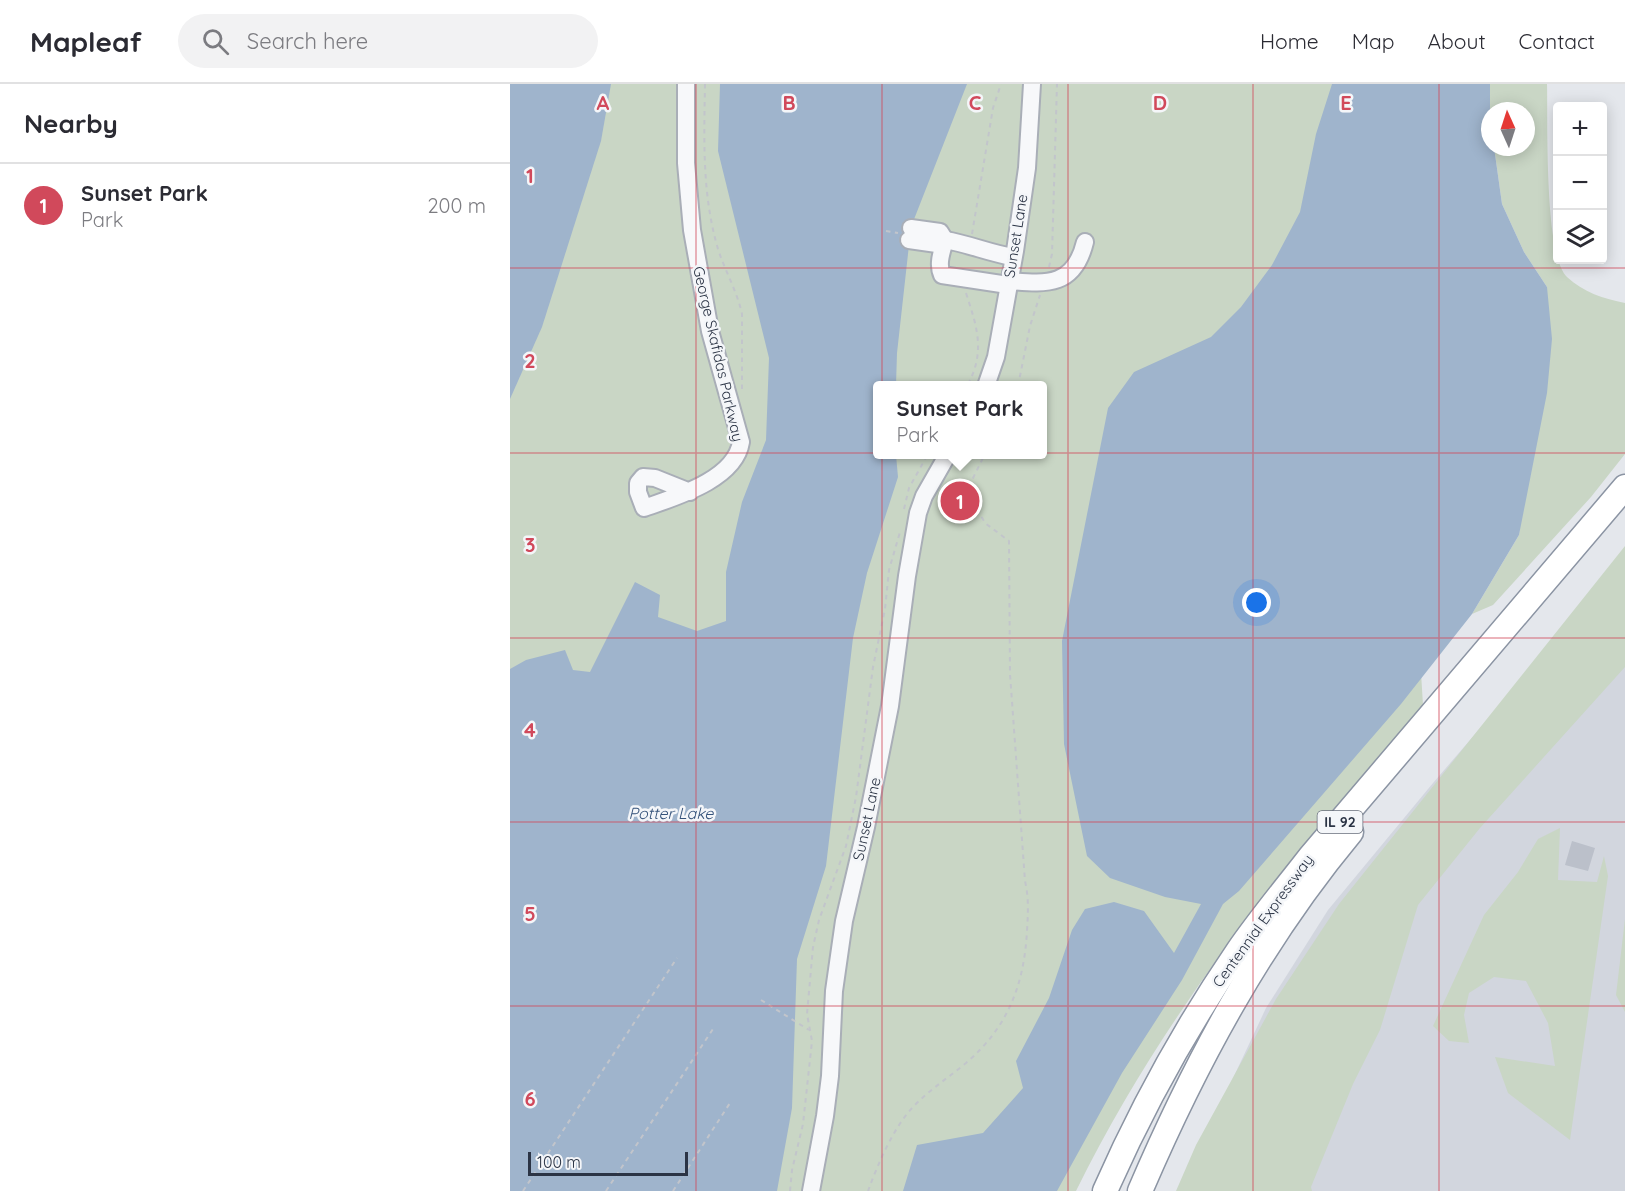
<!DOCTYPE html>
<html lang="en">
<head>
<meta charset="utf-8">
<style>
	:root { --surface:#fff; --page:#f2f2f3; --text:#2b2b33; --muted:#7c7c81; --line:#e1e1e2; --accent:#d1495b }
	body { margin:0; font-family:Quicksand,sans-serif; background:var(--page); color:var(--text) }
	.controls { position:absolute; right:18px; top:18px; display:grid; overflow:hidden; border-radius:6px; box-shadow:0 3px 15px #0003 }
	.controls button { width:54px; height:54px; display:grid; place-items:center; padding:0; border:0; border-bottom:2px solid var(--line); background:var(--surface); color:var(--text); font:30px sans-serif }
	.compass { position:absolute; left:971px; top:18px; width:54px; height:54px; border-radius:50%; background:var(--surface); box-shadow:0 3px 15px #0003; rotate:357deg }
	.scale { position:absolute; left:18px; bottom:15px; width:160px; box-sizing:border-box; padding-left:6px; border:3px solid #2b3445; border-top:0; font-size:16px; line-height:21px; white-space:nowrap; color:#2b3445; -webkit-text-stroke:4px #f4f6f9; paint-order:stroke }
	.you { position:absolute; left:747px; top:519px; width:21px; height:21px; margin:-15px; border:4px solid #fff; border-radius:50%; background:#1a73e8; box-shadow:0 0 0 9px #1a73e833 }
	.badge { display:grid; place-items:center; width:39px; height:39px; border-radius:50%; background:var(--accent); color:#fff; font-size:20px; font-weight:700 }
	.pin { position:absolute; translate:-50% -50%; border:3px solid #fff; box-shadow:0 2px 6px #0006 }
	.popup { position:absolute; left:363px; top:297px; width:174px; height:78px; box-sizing:border-box; display:grid; place-content:center; border-radius:6px; background:var(--surface); filter:drop-shadow(0 2px 4px #0005); font-size:20px; white-space:nowrap; color:var(--muted) }
	.popup b { font-size:22px; color:var(--text) }
	.popup::after { content:''; position:absolute; left:50%; top:100%; margin-left:-12px; border:12px solid transparent; border-top-color:var(--surface) }
	.list { margin:0; padding:0; list-style:none }
	h2 { display:flex; justify-content:space-between; align-items:center; height:78px; margin:0; padding:0 24px; font-size:26px }
	h2 small { font-size:20px; font-weight:400; color:var(--muted) }
	.list li { display:grid; grid-template-columns:39px 1fr auto; gap:18px; align-items:center; box-sizing:border-box; height:84px; padding:0 24px; border-top:2px solid var(--line) }
	.list b { display:block; font-size:22px; white-space:nowrap }
	.list p { margin:0; font-size:20px; white-space:nowrap; color:var(--muted) }
	.list em { font-size:20px; font-style:normal; color:var(--muted) }
	.icon { flex:none; width:33px; height:33px; fill:none; stroke:currentColor; stroke-width:2; stroke-linecap:round; stroke-linejoin:round }
	.map { position:relative; flex:none; width:1115px; height:1107px; overflow:hidden }
	header { display:flex; align-items:center; gap:36px; box-sizing:border-box; height:84px; padding:0 30px; background:var(--surface); border-bottom:2px solid var(--line) }
	header strong { font-size:28px }
	nav { display:flex; gap:33px; margin-inline-start:auto; font-size:21px }
	.search { width:420px; height:54px; background:var(--page); display:flex; align-items:center; gap:15px; box-sizing:border-box; padding:0 21px; border-radius:33px; color:var(--muted); font-size:22px }
	main { display:flex }
	aside { flex:1; background:var(--surface) }
	.map>svg:first-child { display:block }
	.built { fill:#d2d6de }
	.green { fill:#c9d6c5; fill-rule:evenodd }
	.water { fill:#9fb4cc }
	.building { fill:#bbc0ca }
	.lines { fill:none; stroke-linecap:round; stroke-linejoin:round }
	.minor-casing { stroke:#a9aeb7; stroke-width:20 }
	.highway-casing { stroke:#8b94a3; stroke-width:27 }
	.path { stroke:#c2c5cb; stroke-width:2; stroke-dasharray:4.5 4.5; stroke-linecap:butt }
	.minor { stroke:#f7f8fa; stroke-width:16 }
	.highway { stroke:#fff; stroke-width:24 }
	.grid { fill:none; stroke:#d1495b; stroke-width:1.5; stroke-opacity:0.55 }
	.labels { text-anchor:middle; stroke-width:5; stroke-linejoin:round; paint-order:stroke }
	.shield { fill:#f4f6f9; stroke:#676e7b; stroke-width:1.5 }
	.shield-label { font-size:14px; font-weight:bold; fill:#2b3445 }
	.street-label { font-size:15px; fill:#2b3445; stroke:#f4f6f9 }
	.water-label { font-size:16px; font-style:italic; fill:#34527a; stroke:#f4f6f9 }
	.grid-label { font-size:20px; text-anchor:middle; font-weight:bold; fill:#d1495b; stroke:#f4f6f9; stroke-width:5; stroke-linejoin:round; paint-order:stroke }
</style>
</head>
<body>
<header>
<strong>Mapleaf</strong>
<div class="search"><svg class="icon" aria-label="search" viewBox="0 0 24 24"><circle cx="10" cy="10" r="6"/><path d="M15 15l6 6"/></svg>Search here</div>
<nav><a>Home</a><a>Map</a><a>About</a><a>Contact</a></nav>
</header>
<main>
<aside>
<h2>Nearby<small></small></h2>
<ul class="list">
<li><span class="badge">1</span><div><b>Sunset Park</b><p>Park</p></div><em>200 m</em></li>
</ul>
</aside>
<div class="map">
<svg width="1115" height="1107" viewBox="0 0 1115 1107">
	<rect width="100%" height="100%" fill="#e4e7ec"/>
	<polygon class="built" points="1115,476 1115,1107 670,1107 756,924 818,826 923,699"/>
	<g class="green">
		<path d="M18 0H973L888 212 913 621C781 773 655 926 566 1107H0V53ZM368 302H532V370H368Z"/>
		<path d="M980 0H1037C1038 37 1034 171 1057 193 1073 208 1094 215 1115 219V370L1081 413 983 521 962 530 1009 451 1037 203 1014 168 992 120 984 63H1016V27H980V34Z"/>
		<polygon points="1115,462 1115,583 970,744 908,821 870,946 843,1000 801,1103 802,1107 666,1107 686,1061 766,915 829,820"/>
		<polygon points="1050,744 1048,796 1087,798 1094,772 1098,792 1060,1056 998,1009 985,973 1045,982 1038,939 1016,897 984,893 959,909 954,931 959,959 939,957 923,942 974,831 1008,788 1028,755"/>
		<polygon points="1115,835 1115,928 1106,911"/>
	</g>
	<g class="water">
		<polygon points="0,0 101,0 91,57 32,243 0,315"/>
		<polygon points="210,0 457,0 401,143 387,269 386,301 368,302 368,370 386,371 388,393 357,489 343,554 316,782 287,875 282,1024 267,1107 0,1107 0,585 16,576 55,566 63,586 80,588 125,498 150,511 148,533 187,547 216,537 216,488 232,418 256,356 259,274 208,67"/>
		<polygon points="822,0 980,0 980,63 984,63 992,120 1014,168 1037,203 1042,255 1037,309 1009,451 962,530 891,620 729,807 713,820 672,896 612,989 547,1107 393,1107 407,1061 473,1049 513,1004 506,977 539,914 562,846 575,825 604,818 634,827 664,869 691,820 655,813 600,794 577,772 554,660 552,557 598,324 624,288 701,253 731,223 762,181 790,128 806,50"/>
	</g>
	<polygon class="building" points="1062,757 1085,764 1078,787 1055,781"/>
	<g class="lines">
		<defs>
			<g id="minor">
				<path d="M176 0V79L182 146 200 247 231 358C225 396 165 413 134 424L128 408V399L133 393 145 394 180 408"/>
				<polyline points="399,156 427,160 435,156 430,148 401,144"/>
				<path d="M499 197C537 200 564 203 575 158"/>
				<path d="M498 201 432 191C427 180 432 167 435 156 459 160 479 169 503 173"/>
				<polyline points="476,302 486,273 505,167 517,84 522,0"/>
				<polyline points="301,1107 315,1032 320,992 324,907 334,837 356,743 380,622 397,492 408,429 414,412 438,370"/>
			</g>
			<g id="highway">
				<path d="M595 1107C632 1023 676 943 728 867 750 835 776 804 800 773L1115 403"/>
				<path d="M630 1107C685 979 751 856 841 748"/>
			</g>
		</defs>
		<use href="#minor" class="minor-casing"/>
		<use href="#highway" class="highway-casing"/>
		<g class="path">
			<path d="M195 0C194 56 192 111 208 165 215 187 227 207 232 230V309"/>
			<polyline points="376,147 388,149"/>
			<polyline points="462,150 483,24 491,0"/>
			<polyline points="539,183 542,170 547,0"/>
			<path d="M456 209C467 243 476 268 457 302"/>
			<polyline points="508,302 520,242 530,211"/>
			<polyline points="394,425 399,404 418,370"/>
			<polyline points="251,916 299,946"/>
			<polyline points="13,1107 167,874"/>
			<polyline points="96,1107 205,942"/>
			<polyline points="163,1107 220,1019"/>
			<polyline points="280,1107 282,1086 293,1040 302,957 297,930 303,863 309,836 336,762 346,713 363,583 375,525 379,486 390,448"/>
			<path d="M358 1107C368 1080 383 1044 403 1023 419 1006 438 994 456 979 498 943 514 901 517 847 518 830 519 814 515 797L500 590 499 457 475 439 465 421 462 396 475 370"/>
		</g>
		<use href="#minor" class="minor"/>
		<use href="#highway" class="highway"/>
	</g>
	<path class="grid" d="M186 0V1107M372 0V1107M558 0V1107M743 0V1107M929 0V1107M0 184H1115M0 369H1115M0 554H1115M0 738H1115M0 922H1115"/>
	<g class="labels">
		<rect class="shield" x="807.5" y="727" width="45" height="22" rx="4.5"/>
		<g class="shield-label">
			<text x="830" y="743">IL 92</text>
		</g>
		<g class="street-label">
			<text transform="translate(506 152) rotate(-81)" y="5">Sunset Lane</text>
			<text transform="translate(208 270) rotate(77)" y="5">George Skafidas Parkway</text>
			<text transform="translate(357 735) rotate(-78)" y="5">Sunset Lane</text>
			<text transform="translate(753 837) rotate(-54)" y="5">Centennial Expressway</text>
		</g>
		<g class="water-label">
			<text x="161" y="735">Potter Lake</text>
		</g>
	</g>
	<g class="grid-label">
		<text x="93" y="26">A</text>
		<text x="279" y="26">B</text>
		<text x="465" y="26">C</text>
		<text x="650" y="26">D</text>
		<text x="836" y="26">E</text>
		<text x="20" y="99">1</text>
		<text x="20" y="284">2</text>
		<text x="20" y="468">3</text>
		<text x="20" y="653">4</text>
		<text x="20" y="837">5</text>
		<text x="20" y="1022">6</text>
	</g>
</svg>
<div class="controls">
<button>+</button>
<button>−</button>
<button><svg class="icon" aria-label="layers" viewBox="0 0 24 24"><path d="M12 4l9 5-9 5-9-5zM3 14l9 5 9-5"/></svg></button>
</div>
<svg class="compass" viewBox="-18 -18 36 36"><path d="M0-13l5 13h-10z" fill="#e53935"/><path d="M0 13l5-13h-10z" fill="#7c7c81"/></svg>
<div class="scale">100 m</div>
<div class="you"></div>
<div class="pin badge" style="left:450px;top:417px">1</div>
<div class="popup"><b>Sunset Park</b>Park</div>
</div>
</main>
</body>
</html>
